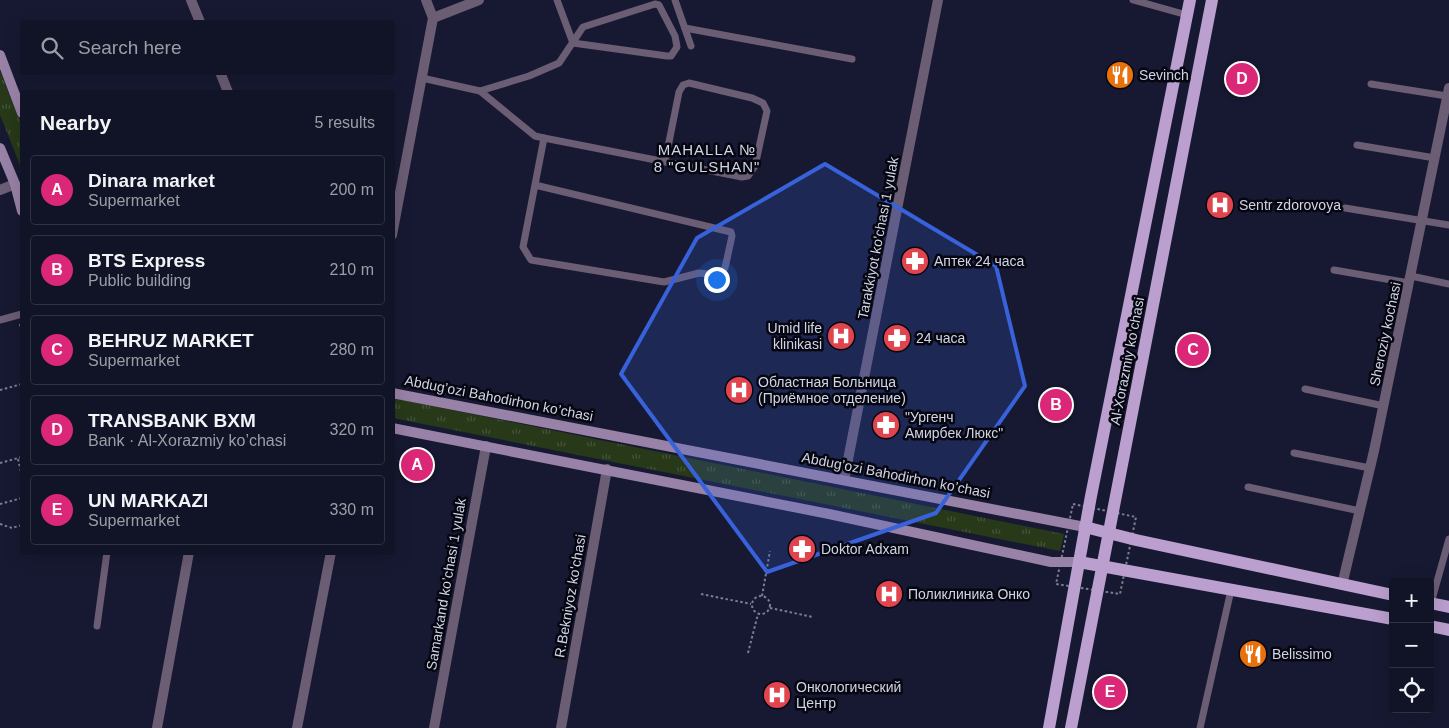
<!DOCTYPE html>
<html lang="en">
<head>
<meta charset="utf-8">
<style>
	:root { --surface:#111326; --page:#1e2032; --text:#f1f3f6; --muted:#9c9ea7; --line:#303243; --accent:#db2777 }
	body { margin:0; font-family:Helvetica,sans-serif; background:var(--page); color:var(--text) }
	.controls { position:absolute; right:15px; bottom:15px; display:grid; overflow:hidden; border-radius:5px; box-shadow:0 5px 20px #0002 }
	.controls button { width:45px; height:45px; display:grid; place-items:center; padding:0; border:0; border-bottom:1px solid var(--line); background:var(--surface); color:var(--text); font:25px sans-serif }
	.you { position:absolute; left:716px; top:279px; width:18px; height:18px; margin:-12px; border:4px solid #fff; border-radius:50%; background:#1a73e8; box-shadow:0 0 0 8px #1a73e833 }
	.badge { display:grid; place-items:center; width:32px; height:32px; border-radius:50%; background:var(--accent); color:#fff; font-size:16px; font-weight:700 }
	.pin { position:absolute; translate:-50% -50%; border:2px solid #fff; box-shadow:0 1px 5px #0006 }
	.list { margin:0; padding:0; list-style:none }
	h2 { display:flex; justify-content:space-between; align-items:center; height:65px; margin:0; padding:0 20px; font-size:21px }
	h2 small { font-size:16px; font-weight:400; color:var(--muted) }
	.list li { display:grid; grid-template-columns:32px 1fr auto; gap:15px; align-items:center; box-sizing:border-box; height:70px; margin:0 10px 10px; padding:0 10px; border:1px solid var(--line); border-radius:5px }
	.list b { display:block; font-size:19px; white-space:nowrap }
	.list p { margin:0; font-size:16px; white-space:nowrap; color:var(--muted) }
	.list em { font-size:16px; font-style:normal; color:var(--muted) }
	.icon { flex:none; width:28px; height:28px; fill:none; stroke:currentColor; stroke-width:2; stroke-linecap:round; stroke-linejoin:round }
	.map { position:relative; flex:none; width:1449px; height:728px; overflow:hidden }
	.search { position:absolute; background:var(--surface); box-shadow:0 5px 20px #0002; left:20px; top:20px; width:375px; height:55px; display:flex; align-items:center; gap:12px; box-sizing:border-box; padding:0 18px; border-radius:5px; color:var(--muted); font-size:19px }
	.panel { position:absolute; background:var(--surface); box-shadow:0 5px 20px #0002; left:20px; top:90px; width:375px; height:465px; border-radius:5px }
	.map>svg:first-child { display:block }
	.grass { fill:url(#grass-tufts) }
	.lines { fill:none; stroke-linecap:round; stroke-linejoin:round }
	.path { stroke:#7c7f93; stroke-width:2; stroke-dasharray:2.5 2.5; stroke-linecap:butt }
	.service { stroke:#6b5d74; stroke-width:7 }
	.minor { stroke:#6b5d74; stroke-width:10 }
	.tertiary { stroke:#6b5d74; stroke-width:10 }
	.secondary { stroke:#9882a7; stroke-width:10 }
	.primary { stroke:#bb9fce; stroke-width:12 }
	.marked { fill:#3862da; fill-opacity:0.2; stroke:#3862da; stroke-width:4; stroke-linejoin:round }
	.labels { text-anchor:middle; stroke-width:5; stroke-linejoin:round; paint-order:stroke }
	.poi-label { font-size:14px; fill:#d1d4e5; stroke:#050610; text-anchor:start }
	.street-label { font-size:14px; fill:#d1d4e5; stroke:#050610 }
	.neighbourhood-label { font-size:15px; letter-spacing:1px; fill:#d1d4e5; stroke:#050610 }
</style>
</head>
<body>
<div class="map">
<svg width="1449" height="728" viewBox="0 0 1449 728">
	<defs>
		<pattern id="grass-tufts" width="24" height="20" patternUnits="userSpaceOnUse" patternTransform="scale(1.25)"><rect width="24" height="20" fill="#273918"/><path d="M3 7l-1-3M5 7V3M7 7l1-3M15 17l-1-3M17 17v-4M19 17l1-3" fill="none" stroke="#455539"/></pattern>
	</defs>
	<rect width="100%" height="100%" fill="#171932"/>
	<g class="grass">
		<polygon points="0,71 22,126 22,170 0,115"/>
		<polygon points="393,398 1064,534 1060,551 393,418"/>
	</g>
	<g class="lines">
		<g class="path">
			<polyline points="20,324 22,332"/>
			<polyline points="0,390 22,384"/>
			<polyline points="18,459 22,476"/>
			<polyline points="0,463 22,457"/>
			<polyline points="0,504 22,498"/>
			<polygon points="1073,504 1136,517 1120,594 1056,584"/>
			<polyline points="0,524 12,528 22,525"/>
			<polyline points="701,594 751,604"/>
			<circle cx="761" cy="605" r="9"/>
			<polyline points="762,596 770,551"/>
			<polyline points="770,608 813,617"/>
			<polyline points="748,653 758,614"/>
		</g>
		<g class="service">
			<polyline points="675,0 691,46"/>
			<polyline points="1133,0 1187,15"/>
			<polyline points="685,28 852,59"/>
			<polyline points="422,78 480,91 535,136 544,138 742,177 748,176 755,166 767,111 763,103 752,98 689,83 683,85 679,92 665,162"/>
			<polyline points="1371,84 1447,96"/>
			<polyline points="480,91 529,76 559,63 583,27 655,4 659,5 675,36 677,47 671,56 667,56 573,43 557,0"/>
			<polyline points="1357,145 1435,158"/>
			<polyline points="535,185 731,232 732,236 725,268 718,275 699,273 664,282 531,260 523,247 544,138"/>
			<polyline points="1345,208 1449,225"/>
			<polyline points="1334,270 1409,283"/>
			<polyline points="1411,276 1449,284"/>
			<polyline points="0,320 22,314"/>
			<polyline points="1305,389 1384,406"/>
			<polyline points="1294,453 1370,468"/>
			<polyline points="1248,487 1360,511"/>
			<polyline points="1431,603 1449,539"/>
			<polyline points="97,626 107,552"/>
			<polyline points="1200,728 1231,590"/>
		</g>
		<g class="minor">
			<polyline points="191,0 200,22"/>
			<polyline points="426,0 433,18"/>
			<polyline points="220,72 228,92"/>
			<polyline points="0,190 15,184"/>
			<polyline points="844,480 938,0"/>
			<polyline points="1342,585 1374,451 1449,88"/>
			<polyline points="157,728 189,552"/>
			<polyline points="297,728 331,552"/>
			<polyline points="434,728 486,446"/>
			<polyline points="561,728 607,469"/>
		</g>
		<polyline class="tertiary" points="392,235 433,18 479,0"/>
		<g class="secondary">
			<polyline points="0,55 22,113"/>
			<polyline points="0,148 15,184 22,211"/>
			<polyline points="392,393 1085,527"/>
			<polyline points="392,428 829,514 1051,562 1079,562"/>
		</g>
		<g class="primary">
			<polyline points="1085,527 1136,540 1393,595"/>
			<polyline points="1079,562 1393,619"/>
			<polyline points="1430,603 1449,607"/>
			<polyline points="1430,626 1449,630"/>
			<polyline points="1049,728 1091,496 1190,0"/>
			<polyline points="1071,728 1212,0"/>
		</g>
	</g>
	<path class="marked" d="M825 164 996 266 1025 386 936 513 767 572 621 374 697 238Z"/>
	<defs>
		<symbol id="restaurant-disc" viewBox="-11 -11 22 22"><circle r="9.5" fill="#e8710a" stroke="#050610"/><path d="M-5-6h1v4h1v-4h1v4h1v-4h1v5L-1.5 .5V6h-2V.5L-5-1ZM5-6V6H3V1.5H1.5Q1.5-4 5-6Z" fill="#fff"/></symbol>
		<symbol id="hospital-disc" viewBox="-11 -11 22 22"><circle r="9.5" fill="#e0444e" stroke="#050610"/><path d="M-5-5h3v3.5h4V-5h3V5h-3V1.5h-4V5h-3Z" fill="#fff"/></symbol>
		<symbol id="pharmacy-disc" viewBox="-11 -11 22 22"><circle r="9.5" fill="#e0444e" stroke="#050610"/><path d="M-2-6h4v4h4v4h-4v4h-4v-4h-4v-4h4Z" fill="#fff"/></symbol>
	</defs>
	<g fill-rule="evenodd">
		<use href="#restaurant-disc" x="1104" y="59" width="32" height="32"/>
		<use href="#hospital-disc" x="1204" y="189" width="32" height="32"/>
		<use href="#pharmacy-disc" x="899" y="245" width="32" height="32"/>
		<use href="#hospital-disc" x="825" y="320" width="32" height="32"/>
		<use href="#pharmacy-disc" x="881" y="322" width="32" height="32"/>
		<use href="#hospital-disc" x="723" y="374" width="32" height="32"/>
		<use href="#pharmacy-disc" x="870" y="409" width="32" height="32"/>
		<use href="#pharmacy-disc" x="786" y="533" width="32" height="32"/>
		<use href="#hospital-disc" x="873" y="578" width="32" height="32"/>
		<use href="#restaurant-disc" x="1237" y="638" width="32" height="32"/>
		<use href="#hospital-disc" x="761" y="679" width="32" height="32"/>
	</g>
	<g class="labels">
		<g class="poi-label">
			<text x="1139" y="80">Sevinch</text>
			<text x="1239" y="210">Sentr zdorovoya</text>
			<text x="934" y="266">Аптек 24 часа</text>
			<text x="822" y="333" text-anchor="end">Umid life<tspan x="822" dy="16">klinikasi</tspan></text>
			<text x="916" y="343">24 часа</text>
			<text x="758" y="387">Областная Больница<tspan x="758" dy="16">(Приёмное отделение)</tspan></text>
			<text x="905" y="422">"Ургенч<tspan x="905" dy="16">Амирбек Люкс"</tspan></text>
			<text x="821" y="554">Doktor Adxam</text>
			<text x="908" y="599">Поликлиника Онко</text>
			<text x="1272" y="659">Belissimo</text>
			<text x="796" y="692">Онкологический<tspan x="796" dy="16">Центр</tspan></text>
		</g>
		<g class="street-label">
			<text transform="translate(878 238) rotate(-79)" y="5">Tarakkiyot ko'chasi 1 yulak</text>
			<text transform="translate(1385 334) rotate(-78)" y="5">Sheroziy kochasi</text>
			<text transform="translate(1127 361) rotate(-79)" y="5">Al-Xorazmiy ko’chasi</text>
			<text transform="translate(499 398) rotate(11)" y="5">Abdug’ozi Bahodirhon ko’chasi</text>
			<text transform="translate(896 475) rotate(11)" y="5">Abdug’ozi Bahodirhon ko’chasi</text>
			<text transform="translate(446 584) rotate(-80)" y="5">Samarkand ko’chasi 1 yulak</text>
			<text transform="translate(570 596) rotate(-80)" y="5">R.Bekniyoz ko'chasi</text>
		</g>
		<g class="neighbourhood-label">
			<text x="707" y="155">MAHALLA №<tspan x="707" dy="17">8 "GULSHAN"</tspan></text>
		</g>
	</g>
</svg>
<div class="controls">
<button>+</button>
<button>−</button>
<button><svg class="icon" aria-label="locate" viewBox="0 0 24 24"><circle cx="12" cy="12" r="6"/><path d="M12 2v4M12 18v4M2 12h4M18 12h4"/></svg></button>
</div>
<div class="you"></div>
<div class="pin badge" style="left:417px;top:465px">A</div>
<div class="pin badge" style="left:1056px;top:405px">B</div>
<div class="pin badge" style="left:1193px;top:350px">C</div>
<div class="pin badge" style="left:1242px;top:79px">D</div>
<div class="pin badge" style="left:1110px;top:692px">E</div>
<div class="search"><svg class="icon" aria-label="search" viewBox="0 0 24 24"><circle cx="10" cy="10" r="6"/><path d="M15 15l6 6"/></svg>Search here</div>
<section class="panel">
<h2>Nearby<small>5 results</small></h2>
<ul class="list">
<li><span class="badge">A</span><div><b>Dinara market</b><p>Supermarket</p></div><em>200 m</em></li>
<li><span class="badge">B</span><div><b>BTS Express</b><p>Public building</p></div><em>210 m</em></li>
<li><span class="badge">C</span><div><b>BEHRUZ MARKET</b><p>Supermarket</p></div><em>280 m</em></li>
<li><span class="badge">D</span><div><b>TRANSBANK BXM</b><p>Bank · Al-Xorazmiy ko’chasi</p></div><em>320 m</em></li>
<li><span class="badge">E</span><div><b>UN MARKAZI</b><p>Supermarket</p></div><em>330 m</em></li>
</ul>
</section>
</div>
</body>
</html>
